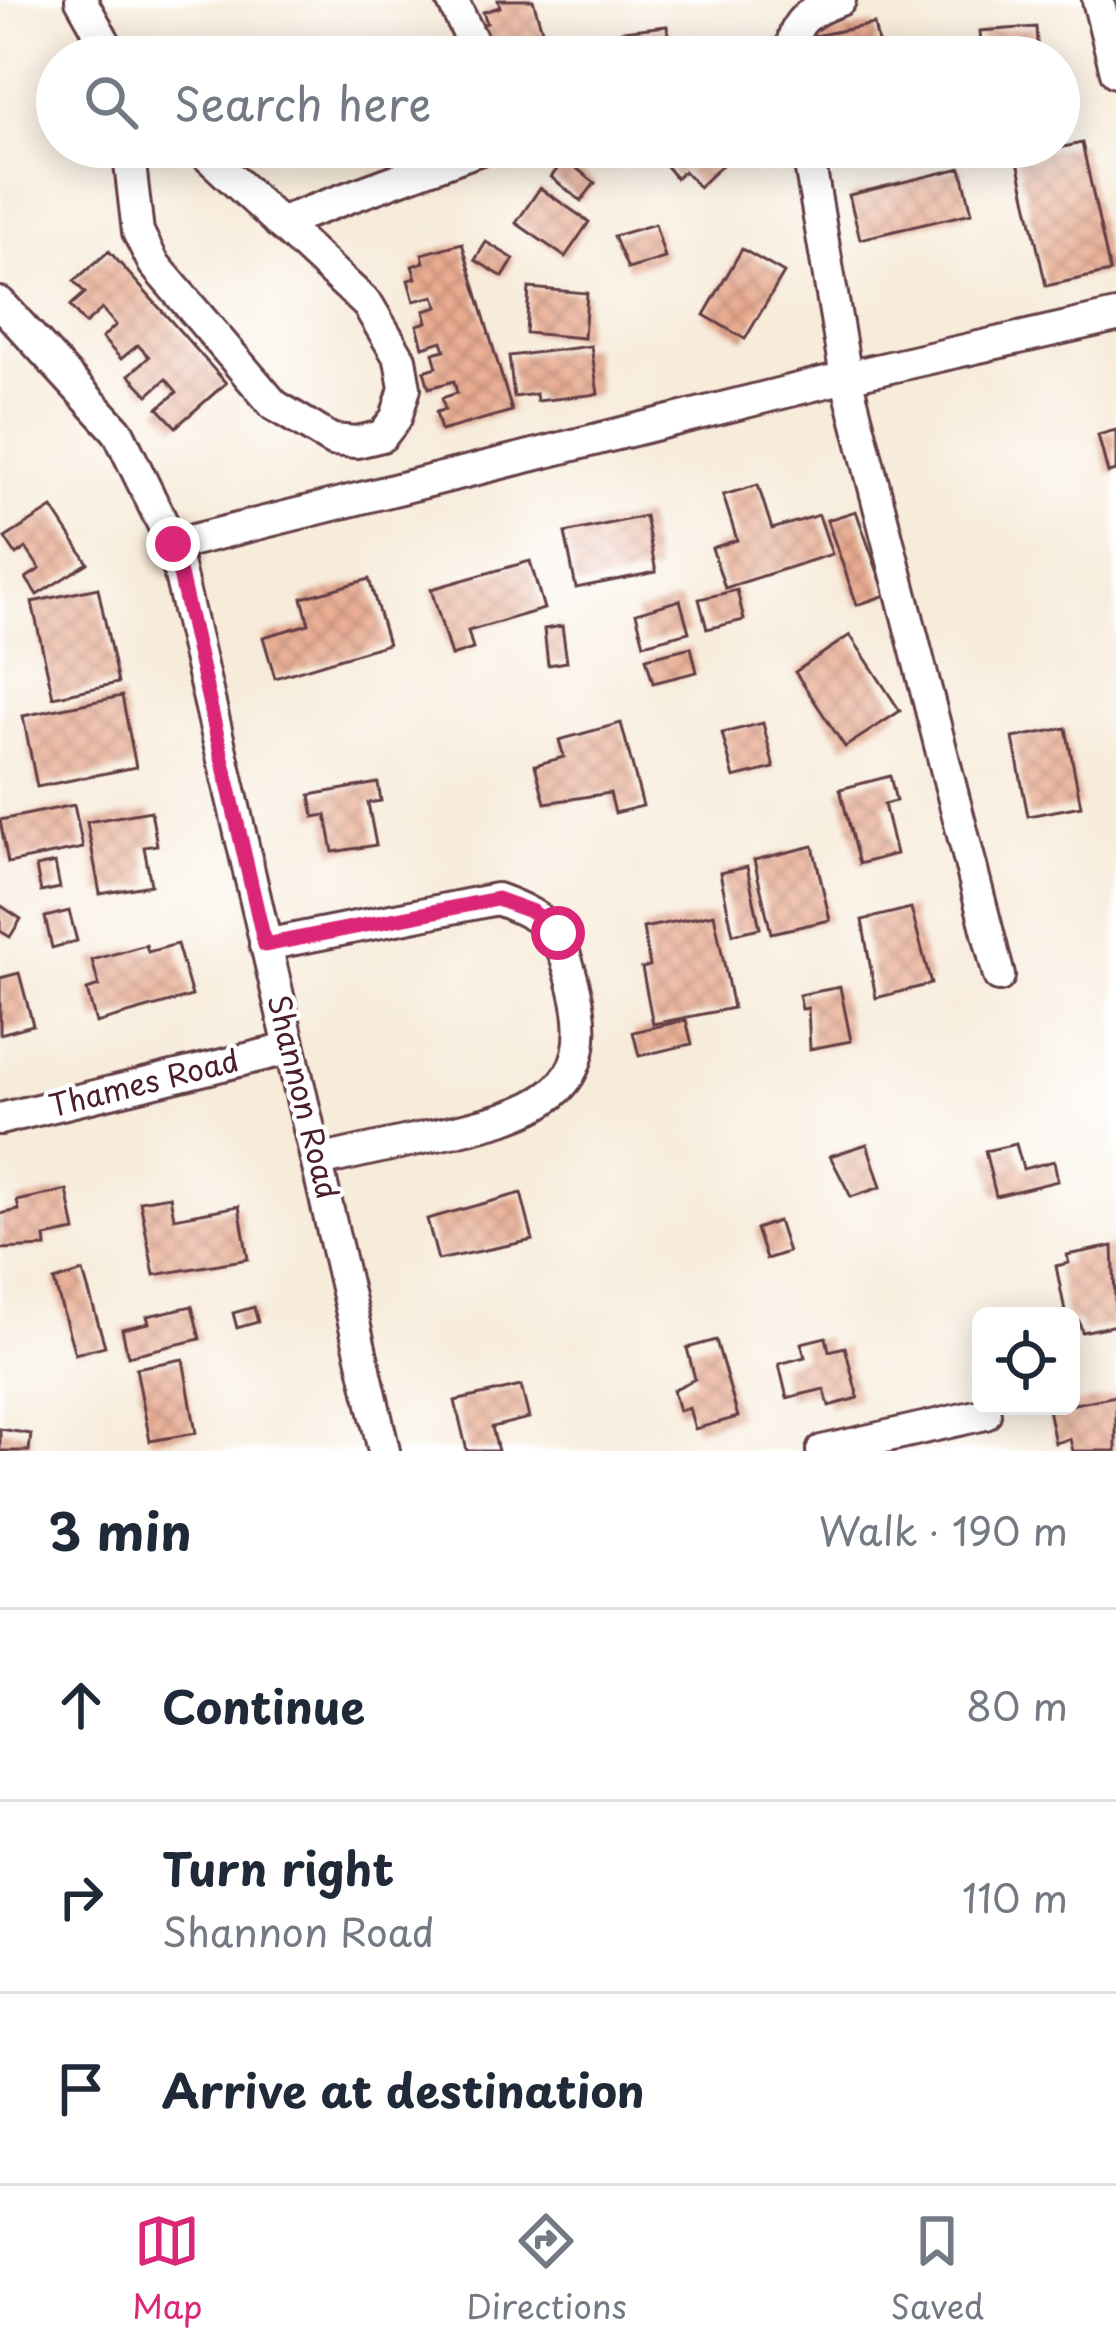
<!DOCTYPE html>
<html lang="en">
<head>
<meta charset="utf-8">
<style>
	:root { --surface:#fff; --page:#f2f2f3; --text:#1f2937; --muted:#747a83; --line:#e0e1e3; --accent:#db2777 }
	body { margin:0; font-family:"Playpen Sans",sans-serif; background:var(--page); color:var(--text) }
	.controls { position:absolute; right:36px; bottom:36px; display:grid; overflow:hidden; border-radius:18px; box-shadow:0 6px 30px #0003 }
	.controls button { width:108px; height:108px; display:grid; place-items:center; padding:0; border:0; border-bottom:3px solid var(--line); background:var(--surface); color:var(--text); font:60px sans-serif }
	.stop { position:absolute; width:36px; height:36px; margin:-27px; border:9px solid #db2777; border-radius:50%; background:#fff }
	.stop.end { background:#db2777; border-color:#fff; box-shadow:0 3px 12px #0008 }
	.list { margin:0; padding:0; list-style:none }
	h2 { display:flex; justify-content:space-between; align-items:center; height:156px; margin:0; padding:0 48px; font-size:51px }
	h2 small { font-size:39px; font-weight:400; color:var(--muted) }
	.list li { display:grid; grid-template-columns:78px 1fr auto; gap:36px; align-items:center; box-sizing:border-box; height:192px; padding:0 48px; border-top:3px solid var(--line) }
	.list b { display:block; font-size:45px; white-space:nowrap }
	.list p { margin:0; font-size:39px; white-space:nowrap; color:var(--muted) }
	.list em { font-size:39px; font-style:normal; color:var(--muted) }
	.icon { flex:none; width:66px; height:66px; fill:none; stroke:currentColor; stroke-width:2; stroke-linecap:round; stroke-linejoin:round }
	.map { position:relative; flex:none; width:1116px; height:1451px; overflow:hidden }
	.search { position:absolute; background:var(--surface); box-shadow:0 6px 30px #0003; left:36px; right:36px; top:36px; height:132px; display:flex; align-items:center; gap:30px; box-sizing:border-box; padding:0 42px; border-radius:66px; color:var(--muted); font-size:45px }
	.sheet { height:732px; background:var(--surface) }
	nav { display:flex; justify-content:space-around; align-items:center; box-sizing:border-box; height:168px; border-top:3px solid var(--line); background:var(--surface); font-size:33px; color:var(--muted) }
	nav a { display:grid; justify-items:center; gap:6px }
	nav .on { color:var(--accent) }
	.map>svg:first-child { display:block }
	.building { fill:url(#building-cross-hatch) }
	.lines { fill:none; stroke-linecap:round; stroke-linejoin:round }
	.minor-casing { stroke:#643e45; stroke-width:36 }
	.minor { stroke:#fff; stroke-width:30 }
	.route { stroke:#db2777; stroke-width:15 }
	.labels { text-anchor:middle; stroke-width:9; stroke-linejoin:round; paint-order:stroke }
	.street-label { font-size:30px; fill:#4a1f2b; stroke:#fff }
</style>
</head>
<body>
<div class="map">
<svg width="1116" height="1451" viewBox="0 0 1116 1451">
	<defs>
		<pattern id="building-cross-hatch" width="8" height="8" patternUnits="userSpaceOnUse" patternTransform="scale(3)"><rect width="8" height="8" fill="#e9ac91"/><path d="M0 0l8 8M0 8l8-8" fill="none" stroke="#bf8b77"/></pattern>
	</defs>
	<rect width="100%" height="100%" fill="#fff"/>
	<filter id="ink" filterUnits="userSpaceOnUse"><feTurbulence type="fractalNoise" baseFrequency=".00833" numOctaves="2"/><feDisplacementMap in="SourceGraphic" scale="24" xChannelSelector="R" yChannelSelector="G"/><feConvolveMatrix kernelMatrix="1 2 1 2 8 2 1 2 1" color-interpolation-filters="sRGB"/></filter>
	<filter id="wash" filterUnits="userSpaceOnUse"><feTurbulence type="fractalNoise" baseFrequency=".004" numOctaves="4" result="noise"/><feDisplacementMap in="SourceGraphic" scale="48" xChannelSelector="R" yChannelSelector="G"/><feGaussianBlur stdDeviation="2.7" result="paint"/><feColorMatrix in="noise" values="0 0 0 0 0 0 0 0 0 0 0 0 0 0 0 0 0 1.4 0 .05"/><feComposite in="paint" operator="in"/></filter>
	<g filter="url(#wash)">
		<rect width="100%" height="100%" fill="#f7ebd9"/>
		<g id="blocks">
			<g class="building">
				<polygon points="498,0 533,0 550,57 488,57 506,50 502,38 480,45 475,26 487,23 483,12 500,7"/>
				<polygon points="874,24 881,57 820,57 815,36"/>
				<polygon points="667,26 671,57 625,57 622,31"/>
				<polygon points="1036,27 1038,57 982,57 980,31"/>
				<polygon points="1082,143 1110,272 1046,286 1017,157"/>
				<polygon points="650,147 706,147 723,164 699,187 684,171 676,178"/>
				<polygon points="935,147 957,147 958,158 936,160"/>
				<polygon points="565,159 595,183 581,201 551,177"/>
				<polygon points="961,168 972,213 860,239 849,195"/>
				<polygon points="540,188 589,222 565,257 516,223"/>
				<polygon points="655,224 665,258 628,269 614,236"/>
				<polygon points="486,242 514,259 503,277 475,260"/>
				<polygon points="462,243 512,411 441,431 436,412 445,410 442,398 457,393 454,381 429,388 424,371 437,367 433,353 445,350 442,341 423,347 417,325 427,322 424,311 438,307 434,296 414,301 408,280 416,278 412,266 424,262 422,254"/>
				<polygon points="742,249 784,273 745,339 704,315"/>
				<polygon points="109,251 226,383 176,427 158,408 177,392 166,379 148,395 129,375 149,357 138,345 121,359 102,338 116,325 102,309 85,324 70,306 85,293 74,281"/>
				<polygon points="529,288 587,293 584,338 526,333"/>
				<polygon points="591,346 598,394 537,401 536,394 514,397 509,356"/>
				<polygon points="1116,430 1116,471 1108,473 1098,435"/>
				<polygon points="758,485 772,529 819,515 832,554 725,588 712,548 737,540 723,495"/>
				<polygon points="52,508 88,563 37,595 26,578 40,569 26,548 16,555 5,538"/>
				<polygon points="856,511 886,595 857,605 827,520"/>
				<polygon points="645,516 656,572 576,588 565,533"/>
				<polygon points="530,561 544,609 468,631 473,649 451,656 431,589"/>
				<polygon points="369,579 388,644 275,678 263,637 309,624 302,598"/>
				<polygon points="98,588 118,683 53,697 32,602"/>
				<polygon points="737,590 744,620 707,629 699,599"/>
				<polygon points="680,600 689,632 644,644 636,613"/>
				<polygon points="562,626 567,662 548,665 544,629"/>
				<polygon points="850,635 900,711 845,747 795,672"/>
				<polygon points="691,647 697,672 653,683 646,658"/>
				<polygon points="122,696 136,767 37,787 23,716"/>
				<polygon points="621,723 643,806 615,813 610,793 545,803 535,765 564,757 559,740"/>
				<polygon points="763,723 774,768 734,778 722,733"/>
				<polygon points="1066,728 1081,806 1028,816 1013,738"/>
				<polygon points="890,776 896,801 884,804 896,854 859,864 840,789"/>
				<polygon points="378,783 381,801 368,803 376,845 333,852 326,815 314,817 310,795"/>
				<polygon points="74,805 83,848 8,863 0,820"/>
				<polygon points="151,811 157,845 144,847 151,885 100,894 87,822"/>
				<polygon points="813,846 830,920 771,933 754,860"/>
				<polygon points="55,863 60,888 41,892 36,867"/>
				<polygon points="747,867 760,928 733,934 720,873"/>
				<polygon points="0,905 21,919 10,937 0,931"/>
				<polygon points="911,908 931,984 876,998 862,920"/>
				<polygon points="69,911 77,941 52,948 45,917"/>
				<polygon points="714,914 733,1008 653,1024 642,968 650,966 643,928"/>
				<polygon points="177,944 192,996 96,1023 87,990 99,986 92,960 146,945 148,952"/>
				<polygon points="19,973 33,1025 0,1034 0,978"/>
				<polygon points="840,987 851,1041 810,1049 808,1008 802,1009 799,995"/>
				<polygon points="686,1020 692,1044 639,1056 633,1032"/>
				<polygon points="867,1144 881,1187 851,1197 830,1156"/>
				<polygon points="1016,1144 1023,1169 1054,1161 1058,1181 996,1196 985,1151"/>
				<polygon points="67,1190 75,1231 45,1237 46,1247 0,1249 0,1214 19,1210 17,1201"/>
				<polygon points="521,1193 533,1240 438,1260 427,1219"/>
				<polygon points="170,1196 174,1218 239,1206 248,1259 154,1275 140,1201"/>
				<polygon points="778,1221 788,1252 766,1259 756,1229"/>
				<polygon points="1113,1246 1116,1325 1082,1332 1079,1321 1071,1323 1066,1316 1056,1266 1069,1263 1067,1255"/>
				<polygon points="83,1272 105,1346 75,1354 54,1281"/>
				<polygon points="192,1306 200,1339 128,1356 122,1329 149,1323 147,1316"/>
				<polygon points="254,1307 258,1322 237,1328 233,1313"/>
				<polygon points="826,1337 829,1351 845,1347 858,1398 829,1406 824,1389 787,1398 779,1364 805,1357 801,1343"/>
				<polygon points="716,1340 738,1417 695,1429 689,1408 679,1411 673,1390 695,1379 687,1348"/>
				<polygon points="183,1359 196,1433 150,1441 136,1368"/>
				<polygon points="521,1386 529,1418 492,1427 498,1451 467,1451 455,1401"/>
				<polygon points="1116,1396 1116,1451 1073,1451 1070,1439 1055,1443 1048,1409"/>
				<polygon points="0,1429 31,1434 29,1451 0,1451"/>
			</g>
		</g>
	</g>
	<g filter="url(#ink)">
		<use href="#blocks" fill-opacity="0" stroke="#643e45" stroke-width="3"/>
		<g class="lines">
			<defs>
				<g id="minor">
					<polyline points="81,0 113,57"/>
					<polyline points="452,0 480,57"/>
					<polyline points="1098,0 1116,72"/>
					<path d="M793 57C789 21 810 11 840 0"/>
					<polyline points="128,147 138,232 154,264 274,405 332,440 357,442 382,436 396,418 405,388 400,359 368,305 198,147"/>
					<polyline points="807,147 846,377 999,976"/>
					<polyline points="279,223 486,147"/>
					<polyline points="0,303 118,432 173,545 384,1451"/>
					<polyline points="173,545 846,377 1116,316"/>
					<path d="M265 945 497 899C552 919 561 934 575 990 601 1095 532 1114 446 1133 404 1142 362 1151 319 1161"/>
					<polyline points="0,1119 288,1049"/>
					<polyline points="822,1451 985,1414"/>
				</g>
			</defs>
			<use href="#minor" class="minor-casing"/>
			<use href="#minor" class="minor"/>
		</g>
	</g>
	<g class="lines" filter="url(#ink)">
		<polyline class="route" points="173,544 265,945 497,899 533,912 558,933"/>
	</g>
	<g class="labels">
		<g class="street-label">
			<text transform="translate(144 1084) rotate(-14)" y="10">Thames Road</text>
			<text transform="translate(302 1097) rotate(76)" y="10">Shannon Road</text>
		</g>
	</g>
</svg>
<div class="controls">
<button><svg class="icon" aria-label="locate" viewBox="0 0 24 24"><circle cx="12" cy="12" r="6"/><path d="M12 2v4M12 18v4M2 12h4M18 12h4"/></svg></button>
</div>
<div class="stop" style="left:558px;top:933px"></div>
<div class="stop end" style="left:173px;top:544px"></div>
<div class="search"><svg class="icon" aria-label="search" viewBox="0 0 24 24"><circle cx="10" cy="10" r="6"/><path d="M15 15l6 6"/></svg>Search here</div>
</div>
<section class="sheet">
<h2>3 min<small>Walk · 190 m</small></h2>
<ul class="list">
<li><svg class="icon" aria-label="ahead" viewBox="0 0 24 24"><path d="M12 20V5M6 11l6-6 6 6"/></svg><div><b>Continue</b></div><em>80 m</em></li>
<li><svg class="icon" aria-label="right" viewBox="0 0 24 24"><path d="M7 20v-9h11M14 6l5 5-5 5"/></svg><div><b>Turn right</b><p>Shannon Road</p></div><em>110 m</em></li>
<li><svg class="icon" aria-label="arrive" viewBox="0 0 24 24"><path d="M6 21V4h12l-3 4 3 4H6"/></svg><div><b>Arrive at destination</b></div></li>
</ul>
</section>
<nav>
<a class="on"><svg class="icon" aria-label="map" viewBox="0 0 24 24"><path d="M3 6l6-2 6 2 6-2v14l-6 2-6-2-6 2zM9 4v14M15 6v14"/></svg>Map</a>
<a><svg class="icon" aria-label="directions" viewBox="0 0 24 24"><path d="M12 3l9 9-9 9-9-9zM9 14v-3h6M13 9l2 2-2 2"/></svg>Directions</a>
<a><svg class="icon" aria-label="saved" viewBox="0 0 24 24"><path d="M7 4h10v16l-5-4-5 4z"/></svg>Saved</a>
</nav>
</body>
</html>
